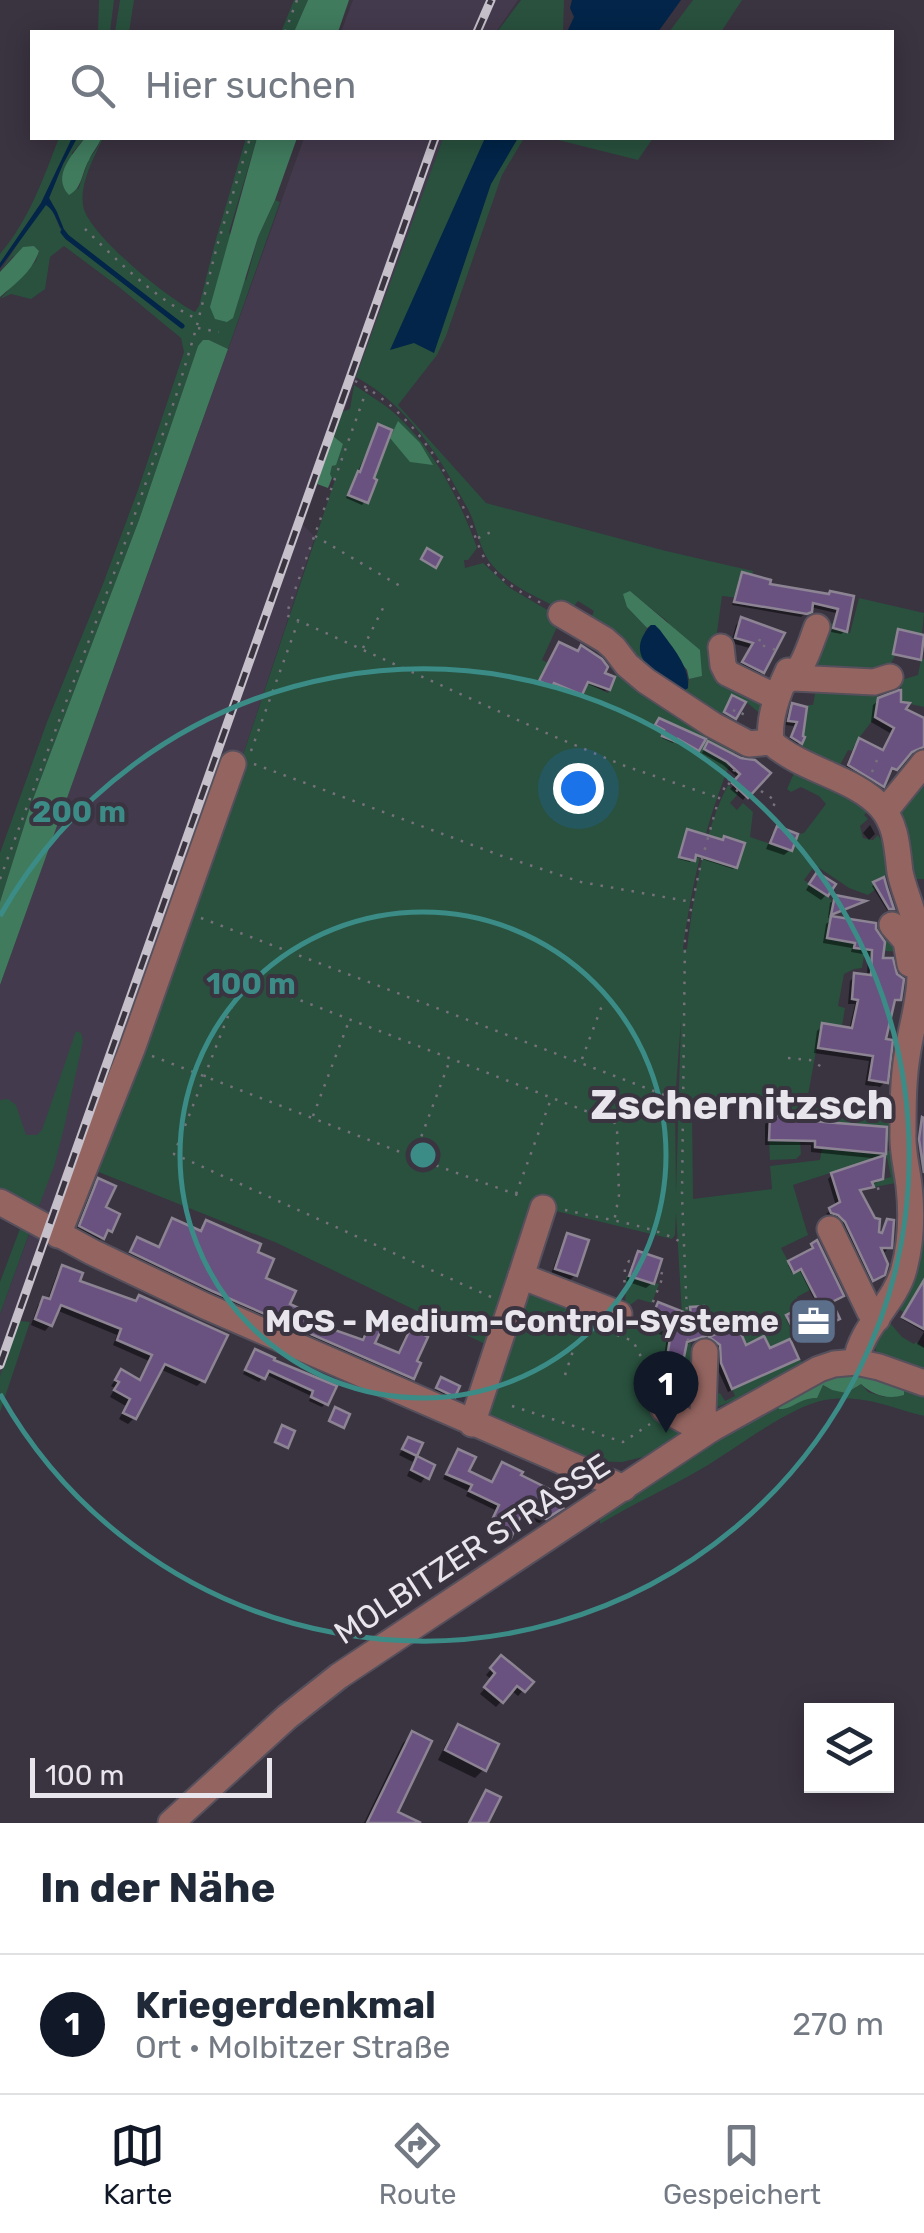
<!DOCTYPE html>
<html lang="de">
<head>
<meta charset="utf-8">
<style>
	:root { --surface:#fff; --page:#f2f2f3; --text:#1f2937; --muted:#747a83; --line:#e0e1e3; --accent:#111827 }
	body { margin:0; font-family:Rubik,sans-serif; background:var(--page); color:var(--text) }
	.controls { position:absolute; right:30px; bottom:30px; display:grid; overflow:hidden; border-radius:0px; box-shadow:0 5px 25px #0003 }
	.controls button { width:90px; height:90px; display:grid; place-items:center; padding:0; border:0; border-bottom:2px solid var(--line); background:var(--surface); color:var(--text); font:50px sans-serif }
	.scale { position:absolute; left:30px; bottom:25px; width:242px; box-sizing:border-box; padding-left:10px; border:5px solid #e9e5ed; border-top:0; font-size:28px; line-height:35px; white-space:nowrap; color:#e9e5ed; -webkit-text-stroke:8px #3a3340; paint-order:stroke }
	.you { position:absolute; left:578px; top:788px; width:35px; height:35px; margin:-25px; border:8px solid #fff; border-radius:50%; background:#1a73e8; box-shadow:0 0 0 15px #1a73e833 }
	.badge { display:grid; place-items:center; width:65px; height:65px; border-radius:50%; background:var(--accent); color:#fff; font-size:32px; font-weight:700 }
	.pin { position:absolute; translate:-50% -82px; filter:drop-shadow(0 2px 5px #0008) }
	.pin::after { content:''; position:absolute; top:52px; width:35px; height:30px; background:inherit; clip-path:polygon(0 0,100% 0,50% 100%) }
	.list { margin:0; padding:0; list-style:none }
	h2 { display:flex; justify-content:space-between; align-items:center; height:130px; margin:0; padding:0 40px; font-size:42px }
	h2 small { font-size:32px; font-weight:400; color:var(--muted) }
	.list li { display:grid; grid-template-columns:65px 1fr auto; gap:30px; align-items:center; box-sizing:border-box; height:140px; padding:0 40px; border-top:2px solid var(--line) }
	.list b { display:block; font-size:38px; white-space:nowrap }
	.list p { margin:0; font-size:32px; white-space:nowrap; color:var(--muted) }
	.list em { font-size:32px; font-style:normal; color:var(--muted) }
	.icon { flex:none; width:55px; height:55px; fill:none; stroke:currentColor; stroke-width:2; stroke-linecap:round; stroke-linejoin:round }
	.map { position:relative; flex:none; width:924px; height:1823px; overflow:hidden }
	.search { position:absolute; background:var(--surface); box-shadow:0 5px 25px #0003; left:30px; right:30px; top:30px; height:110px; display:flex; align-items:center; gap:25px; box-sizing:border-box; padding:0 35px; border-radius:0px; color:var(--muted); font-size:38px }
	.sheet { height:270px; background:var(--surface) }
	nav { display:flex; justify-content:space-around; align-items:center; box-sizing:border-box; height:140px; border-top:2px solid var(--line); background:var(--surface); font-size:28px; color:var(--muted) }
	nav a { display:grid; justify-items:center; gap:5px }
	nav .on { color:var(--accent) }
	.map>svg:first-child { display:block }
	.built { fill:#443a4d }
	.green { fill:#29513e; fill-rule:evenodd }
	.forest { fill:#407b5e }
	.water { fill:#022549 }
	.shadow { fill:#0007 }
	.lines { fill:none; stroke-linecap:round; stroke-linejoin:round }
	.stream { stroke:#022549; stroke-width:5 }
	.building { fill:#6a5280; stroke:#8c8493; stroke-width:2.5 }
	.minor-casing { stroke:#564f5c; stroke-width:29 }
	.path { stroke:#77717c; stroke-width:2.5; stroke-dasharray:2.5 8; stroke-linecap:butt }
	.minor { stroke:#946560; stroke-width:25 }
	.rail-casing { stroke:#c5c0ca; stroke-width:9 }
	.rail { stroke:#3a3340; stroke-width:5; stroke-dasharray:15; stroke-linecap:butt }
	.ring { fill:none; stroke:#3b8c87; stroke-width:5 }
	.labels { text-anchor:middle; stroke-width:8; stroke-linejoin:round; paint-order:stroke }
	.poi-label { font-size:32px; font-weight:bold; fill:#e9e5ed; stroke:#3a3340; text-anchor:end }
	.street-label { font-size:32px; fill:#e9e5ed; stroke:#3a3340 }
	.district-label { font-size:42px; font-weight:bold; fill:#e9e5ed; stroke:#3a3340 }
	.centre { fill:#3b8c87; stroke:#3a3340; stroke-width:5 }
	.ring-label { font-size:30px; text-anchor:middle; font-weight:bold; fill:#3b8c87; stroke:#3a3340; stroke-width:8; stroke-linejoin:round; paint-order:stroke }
</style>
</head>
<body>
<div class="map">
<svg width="924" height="1823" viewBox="0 0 924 1823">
	<rect width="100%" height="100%" fill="#3a3340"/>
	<g class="built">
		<polygon points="353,0 518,0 496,32 341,32"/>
		<polygon points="304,138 443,138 303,525 315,537 241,761 58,1214 0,1376 0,1314 39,1207 0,1186 0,985"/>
	</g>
	<g class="green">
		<polygon points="99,0 114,0 110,32 98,32"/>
		<polygon points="120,0 134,0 129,32 115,32"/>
		<polygon points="294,0 308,0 294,32 281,32"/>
		<polygon points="521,0 564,0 563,32 497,32"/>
		<polygon points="693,0 742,0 721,32 669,32"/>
		<path d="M59 138H72L41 203 0 263V254C29 220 43 179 59 138Z"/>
		<path d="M77 138H85L72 153 78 190 89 159 98 147 101 138H103C94 158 80 182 83 205 86 233 170 300 195 312L199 306 216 239 246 138H257L229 232 246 281 258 237 275 200 280 202 228 349 209 340 198 346 139 520 30 807 0 902V853L47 722 103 584 138 490 184 352 181 338 119 287 64 246 50 257 45 289 31 299 11 294 0 299 36 261 39 251 34 246 12 257 0 272 32 221 46 204 53 211 61 231 57 212 49 198 63 164Z"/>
		<path d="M443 138H524L502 175 446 336 437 355 398 405 486 503 666 551 753 571 747 599 722 596 714 654 771 698 768 720 746 702 733 695 718 722 590 621 594 611 578 601 570 611 566 612C540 598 507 586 489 561 479 547 477 527 469 511 441 459 409 406 356 377ZM630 592 667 621 701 676 689 679 688 688 683 691 645 632 647 628 627 607Z"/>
		<polygon points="550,138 653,138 638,160"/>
		<path d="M354 385C365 392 376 399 387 407 430 441 459 497 477 548L468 560H464L465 568 483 563 510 588 561 618 542 660 608 693 615 675 624 666 736 750C708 812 692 881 683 949H687C693 899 704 830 728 785L738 794 730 803 737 810 743 803 753 812 750 837 792 851 798 834 804 833 826 804 819 796 801 787 791 792 787 789 798 764 873 807 864 815 868 819 860 826 863 838 873 840 878 835 887 850 892 886 886 876 873 882 876 889 868 895 849 888 815 865 804 880 828 896 833 903 827 938 855 943V948L869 950 871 944 885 945 886 935 902 952 885 951 884 958 864 956 862 968 854 969 844 974 838 1006 845 1008 842 1026 821 1024 808 1095 890 1102V1139L886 1144 887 1127 817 1121 800 1116 758 1118 755 1107 692 1106 693 1199 772 1189 770 1166 820 1160 822 1148 830 1147 891 1151 896 1183 874 1187 872 1182 891 1177 887 1158 858 1164 793 1185 808 1235 781 1248 794 1272 802 1269 812 1289 797 1297 801 1307 787 1315 798 1339 792 1343 803 1365 739 1398 708 1411 707 1398 720 1393 725 1401 735 1396 732 1389 737 1325 721 1331 705 1319 704 1306 691 1307 690 1413 685 1411 687 1399 679 1397 676 1409 682 1434 652 1454 643 1457 622 1462 591 1461 480 1416 523 1285 630 1324 637 1316 650 1320 649 1324 671 1332V1337L682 1315 676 1213 675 1235 672 1239 539 1207 489 1346 277 1243 91 1169 241 761 335 480 329 474 343 444 333 436 342 412 350 409ZM681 1019 676 1194 675 1102ZM789 1339 798 1359 781 1367 772 1348Z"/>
		<polygon points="859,598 924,613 922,635 898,630 893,653 896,654 884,676 803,675 826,626 835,622 834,628 850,633"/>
		<polygon points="924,659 924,707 901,702 901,680 918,675 921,660"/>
		<polygon points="817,683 879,688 875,717 859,738 852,751 848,750 839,767 800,750 805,737 794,732 798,722 805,722 808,705 813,705"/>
		<polygon points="924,769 924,879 913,879 897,825 901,798"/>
		<polygon points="76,1031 81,1033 83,1041 64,1128 54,1166 39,1206 29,1203 20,1203 0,1192 0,1100 8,1099 16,1105 26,1135 37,1135 42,1130"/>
		<polygon points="769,1140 800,1140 801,1154 796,1159 770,1160"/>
		<polygon points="924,1210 924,1285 905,1313 894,1306 918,1255"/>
		<polygon points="21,1226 30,1231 0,1314 0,1282"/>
		<polygon points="626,1276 659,1284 652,1303 638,1299 625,1309"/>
		<path d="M885 1317 902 1337 914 1344 916 1342 924 1347V1371L878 1354C870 1344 881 1328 885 1317Z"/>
		<polygon points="20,1321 30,1322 0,1412 0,1376"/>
		<path d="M861 1384 868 1392 884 1397 904 1385 924 1392V1416C888 1407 864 1394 825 1400 790 1406 735 1449 703 1468 669 1488 634 1503 600 1524V1513L779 1398 797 1402 823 1385 832 1390Z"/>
	</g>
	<g class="forest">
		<polygon points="308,0 349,0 338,32 294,32"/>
		<path d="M85 138H101C98 147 93 151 89 160 81 174 83 187 69 195 51 176 73 154 85 138Z"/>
		<polygon points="257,138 297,138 275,200 258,237 233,318 227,322 215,319 210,307"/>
		<path d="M34 246 39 251C33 271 15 284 0 297V272L23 247Z"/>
		<polygon points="203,340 209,340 228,349 0,985 0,902 30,807 139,520 198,346"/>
		<polygon points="398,421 420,443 433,465 410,462 390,438"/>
		<polygon points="333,436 343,444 336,465 332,466 330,474 332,478 328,488 317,484"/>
		<polygon points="630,591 700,650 702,676 689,679 687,670 651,625 647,628 627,607 623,594"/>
		<path d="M852 1373 904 1385V1395C887 1400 873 1395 861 1384L846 1393 832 1390 823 1385 817 1398C798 1398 793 1410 779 1409L777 1404 816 1379Z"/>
	</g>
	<g class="water">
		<polygon points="572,0 681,0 658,32 567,32 574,17 570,8"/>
		<path d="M72 138H77L63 164 49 198 57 212 67 237C57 227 57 212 46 205L0 268V263L41 203Z"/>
		<polygon points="485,138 518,138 491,184 434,353 414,343 390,350"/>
		<path d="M651 625H655L660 630C672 647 690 666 688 688L683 691C659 676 621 657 651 625Z"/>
	</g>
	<g class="shadow">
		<polygon points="376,431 365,501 362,505 346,498"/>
		<polygon points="743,575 767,586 851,598 845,631 841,634 831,632 836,613 810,607 809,611 801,617 732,605 739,579"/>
		<polygon points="741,620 782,634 762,672 757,677 739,668 750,648 731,643 736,625"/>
		<polygon points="558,647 607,689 605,691 585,683 578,696 551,684 548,688 539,683"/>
		<polygon points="879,700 924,721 924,752 910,752 890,774 888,773 877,790 844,771 854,746 859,741 881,752 890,733 871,722 873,705"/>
		<polygon points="793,706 802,738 796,747 788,742 794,726 785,725 789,711"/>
		<polygon points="657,723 697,749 695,751 675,740 673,743 662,738 664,733 655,728"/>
		<polygon points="705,748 767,773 743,800 730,789 739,779 723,765 702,753"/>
		<polygon points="870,825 875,834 869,840 863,833"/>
		<polygon points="777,829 790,850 784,855 766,849 772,834"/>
		<polygon points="686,834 735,867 733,869 693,856 690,862 679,859"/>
		<polygon points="812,880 826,895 821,900 806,890"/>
		<polygon points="883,880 892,909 890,910 887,910 872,886"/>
		<polygon points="836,898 861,902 828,918 830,903"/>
		<polygon points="832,919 874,925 880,960 899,999 894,1004 883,1041 885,1082 880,1087 865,1085 869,1061 814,1053 817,1031 822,1026 849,1030 855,1004 848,1004 850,981 855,976 867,977 868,955 851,952 852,948 823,943 826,924"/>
		<polygon points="771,1119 798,1122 884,1153 881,1178 876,1183 870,1184 866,1190 858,1192 877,1245 883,1227 888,1222 889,1247 885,1252 880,1251 877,1279 868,1283 834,1219 826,1214 836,1206 828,1179 832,1175 881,1159 811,1152 811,1145 765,1145 765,1124"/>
		<polygon points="99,1181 103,1208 110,1231 96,1243 75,1232 93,1186"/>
		<polygon points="173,1221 198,1233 206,1223 255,1253 263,1279 287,1306 322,1328 360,1342 366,1329 372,1324 372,1344 397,1355 407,1332 413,1326 412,1378 407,1384 126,1258 132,1246 137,1240 157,1249 167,1227"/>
		<polygon points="568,1236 575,1275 569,1281 551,1274 563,1241"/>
		<polygon points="812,1246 835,1320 796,1339 786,1319 816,1303 799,1269 792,1273 788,1265 812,1252 810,1248"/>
		<polygon points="639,1254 652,1283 646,1288 626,1281 633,1260"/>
		<polygon points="62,1268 77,1282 134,1303 139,1298 203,1380 197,1386 160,1369 134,1418 128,1424 119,1419 126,1406 110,1397 115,1388 111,1386 121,1372 138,1382 149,1361 113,1345 117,1335 56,1310 50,1325 45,1331 31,1325 38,1305 44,1300 47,1301 57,1274"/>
		<polygon points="924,1288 924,1348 917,1344 924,1332 902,1319 920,1289"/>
		<polygon points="658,1305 685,1316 691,1309 703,1335 698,1340 684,1345 680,1366 675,1371 662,1369 667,1337 645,1329 653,1310"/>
		<polygon points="735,1328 745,1349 769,1352 796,1359 791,1363 728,1392 717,1368 716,1350 707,1343"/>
		<polygon points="255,1352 333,1388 326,1403 322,1407 309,1401 311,1396 265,1374 259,1382 243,1374"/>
		<polygon points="442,1380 452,1395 448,1400 433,1393"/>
		<polygon points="409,1440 420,1445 414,1458 432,1466 421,1483 407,1476 413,1462 399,1455"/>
		<polygon points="458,1452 466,1473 490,1484 503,1465 555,1512 539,1523 519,1514 509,1537 504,1542 484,1533 495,1510 466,1496 468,1491 443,1479 453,1457"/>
		<polygon points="501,1658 530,1682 518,1696 511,1690 496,1707 480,1694 492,1680 486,1675"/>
		<polygon points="459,1727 484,1769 475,1778 438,1760 450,1736"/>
		<polygon points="412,1734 394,1813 415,1823 364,1823 403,1743"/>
	</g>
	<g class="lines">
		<polyline class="stream" points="63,232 67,237 182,326"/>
	</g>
	<g class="building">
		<polygon points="378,424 392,430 374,478 377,480 368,503 348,495 358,471 360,472"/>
		<polygon points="427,548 442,557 436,568 421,559"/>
		<polygon points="742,572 771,580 770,584 829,594 830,591 854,596 847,632 833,628 838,609 813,603 812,612 807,614 734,602"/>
		<polygon points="741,617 785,633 764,673 742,662 753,643 735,638"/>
		<polygon points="898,629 924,635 921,660 893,654"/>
		<polygon points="559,642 578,651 581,645 602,659 608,667 605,673 615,677 610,690 588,682 582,695 554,683 552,687 539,681"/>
		<polygon points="899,690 901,690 901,702 910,703 906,709 924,718 924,747 912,752 897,770 892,768 884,787 848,765 859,738 883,750 894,728 875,717 878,698"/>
		<polygon points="732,695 746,702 736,719 724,712"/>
		<polygon points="792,703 807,707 803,736 805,737 802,744 791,737 797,722 788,721"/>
		<polygon points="659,718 706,739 699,751 678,739 677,742 662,736 664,730 655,725"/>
		<polygon points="708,741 741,758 755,760 771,773 748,798 732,783 740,774 727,762 704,749"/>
		<polygon points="777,826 798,834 792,851 770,843"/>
		<polygon points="687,829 723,840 724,836 745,843 737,868 696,855 695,861 679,857"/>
		<polygon points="817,872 836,884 828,896 809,884"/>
		<polygon points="884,877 887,888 894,909 889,909 873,882"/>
		<polygon points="835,895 866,901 831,915"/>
		<polygon points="831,916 876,923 876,929 885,942 883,958 893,958 897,974 904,979 901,1000 895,1000 886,1039 893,1040 888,1083 869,1080 873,1056 818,1048 822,1023 852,1028 858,1000 852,999 854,973 871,975 872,950 854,948 855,943 827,938"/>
		<polygon points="770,1116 800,1116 800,1120 887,1127 886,1154 815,1147 815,1141 769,1140"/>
		<polygon points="922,1117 924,1118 924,1173 919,1139"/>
		<polygon points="885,1155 883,1179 872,1182 874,1187 860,1190 875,1218 880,1219 879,1232 882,1233 887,1219 894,1220 892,1248 881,1248 888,1264 885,1275 873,1281 845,1222 838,1215 831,1213 829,1208 840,1202 831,1173"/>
		<polygon points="98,1178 116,1186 106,1207 120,1214 112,1232 108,1230 104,1239 79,1226"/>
		<polygon points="172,1218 201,1231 206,1220 261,1244 258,1252 274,1259 266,1278 296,1291 290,1304 328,1322 326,1327 363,1340 371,1321 383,1326 375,1343 399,1353 413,1323 424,1329 422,1334 428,1337 417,1361 421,1363 414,1379 212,1291 130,1252 137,1237 159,1247"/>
		<polygon points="567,1233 589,1240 577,1276 555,1269"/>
		<polygon points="817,1240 844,1296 832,1302 840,1319 798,1339 786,1315 817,1300 801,1269 794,1273 788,1261 813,1248 811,1244"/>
		<polygon points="638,1251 662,1259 654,1284 629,1276"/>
		<polygon points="62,1265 83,1273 80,1281 136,1301 139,1295 228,1335 205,1382 165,1364 136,1419 123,1413 130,1399 114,1390 119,1382 115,1380 121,1369 140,1380 152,1355 117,1340 121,1329 61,1305 52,1326 35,1319 43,1297 50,1299"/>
		<polygon points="924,1280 924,1329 902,1317"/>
		<polygon points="658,1302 691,1315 690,1307 704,1306 706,1336 687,1342 682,1367 666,1364 671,1332 649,1324"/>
		<polygon points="737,1324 746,1345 764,1336 770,1348 790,1339 799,1359 732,1389 721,1363 720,1345 709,1337"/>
		<polygon points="255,1349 275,1358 274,1360 337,1386 328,1405 311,1397 313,1391 269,1371 265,1379 245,1370"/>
		<polygon points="441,1377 460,1386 455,1397 436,1388"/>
		<polygon points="335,1407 350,1414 344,1428 329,1421"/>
		<polygon points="282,1425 295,1431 288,1448 275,1442"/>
		<polygon points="408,1437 423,1443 417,1456 402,1449"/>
		<polygon points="458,1449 476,1457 469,1471 492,1482 502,1462 523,1472 521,1475 549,1489 544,1498 563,1508 546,1519 524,1509 511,1538 488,1528 499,1505 469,1491 472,1485 446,1474"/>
		<polygon points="417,1456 435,1465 429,1479 411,1470"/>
		<polygon points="501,1655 534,1682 525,1692 517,1686 503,1703 484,1687 495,1673 490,1668"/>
		<polygon points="458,1724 499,1744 486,1771 445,1750"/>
		<polygon points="412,1731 432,1741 398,1812 421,1823 367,1823"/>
		<polygon points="486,1790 501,1797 488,1823 469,1823"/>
	</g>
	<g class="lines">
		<defs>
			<g id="minor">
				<polyline points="561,614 605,640 614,648 627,665 646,681 713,725 749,744 771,742"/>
				<polyline points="721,647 723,665 727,673 776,697"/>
				<path d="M788 671C778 693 768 718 771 742 801 770 856 778 881 807 897 825 897 849 900 872 903 887 909 900 913 915 918 934 920 956 920 975 920 1001 912 1025 908 1050 903 1077 903 1106 903 1133 902 1151 907 1168 909 1186 912 1213 911 1243 904 1269 895 1304 861 1326 856 1362"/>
				<polyline points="793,678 874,682 890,677"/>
				<path d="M783 683C803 674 809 647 817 627"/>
				<polyline points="885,811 924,763"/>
				<polyline points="892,925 906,941 910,964"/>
				<polyline points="0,1202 92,1252 205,1306 624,1488"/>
				<polyline points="830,1229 870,1312 877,1319"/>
				<polyline points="58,1235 132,1049 233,764"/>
				<polyline points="521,1276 543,1208"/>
				<polyline points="705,1352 703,1413 711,1429"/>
				<polyline points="664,1409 693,1425 701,1435"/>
				<polyline points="472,1424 521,1276 619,1314"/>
				<polyline points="171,1823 287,1717 339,1676 711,1429 819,1369 834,1364 856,1362 879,1367 924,1383"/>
			</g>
		</defs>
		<use href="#minor" class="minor-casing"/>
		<g class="path">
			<polyline points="285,32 297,0"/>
			<path d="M85 229C118 261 155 299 197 319"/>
			<polyline points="198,328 219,332"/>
			<path d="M355 381C407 409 440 458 465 511 474 529 478 552 491 568 505 584 524 594 543 604"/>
			<polyline points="367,389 286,615 553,736 625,766 719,798"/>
			<polyline points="315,536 400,586"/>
			<polyline points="478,538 491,532"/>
			<polyline points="760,639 758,644 779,651"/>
			<polyline points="363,648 386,602"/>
			<polyline points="733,710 742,715 746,707"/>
			<polyline points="251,751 298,622"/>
			<polyline points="254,764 502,856 581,882 692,902"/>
			<polyline points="872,772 877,760"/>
			<polyline points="728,783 741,794"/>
			<polyline points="761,791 776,801 767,818"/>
			<polyline points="0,879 119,560 176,396 196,329 217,246 250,138"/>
			<polyline points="201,918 680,1101"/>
			<polyline points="152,1056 413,1157 523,1197"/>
			<polyline points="788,1058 810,1060 822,1067"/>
			<polyline points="582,1059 604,1000"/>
			<polyline points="313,1116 349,1021"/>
			<polyline points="414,1156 450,1060"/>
			<polyline points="877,1189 887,1186"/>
			<polyline points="516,1194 551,1099"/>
			<path d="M565 1210C594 1217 660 1227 682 1243"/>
			<polyline points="624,1293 625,1267 629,1261 634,1262"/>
			<polyline points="491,1297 174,1154 243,978 614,1122 617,1127 619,1195 614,1222"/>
			<polyline points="649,1312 664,1274 658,1272"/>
			<polyline points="617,1335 633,1341 658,1390"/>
			<polyline points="688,1341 682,1196 685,937 701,863 719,798 738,763"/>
			<polyline points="565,1375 582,1324"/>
			<polyline points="512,1406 623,1442 650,1424"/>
		</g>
		<use href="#minor" class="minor"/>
		<defs>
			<g id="rail">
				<polyline points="477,32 491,0"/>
				<polyline points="0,1365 435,138"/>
			</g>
		</defs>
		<use href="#rail" class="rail-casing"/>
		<use href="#rail" class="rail"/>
	</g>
	<g class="ring">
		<circle cx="423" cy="1155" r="243"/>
		<path d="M0 916A486 486 0 1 1 0 1394"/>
	</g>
	<defs>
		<symbol id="office-square" viewBox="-11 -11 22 22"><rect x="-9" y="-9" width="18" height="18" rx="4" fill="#5c6f8a" stroke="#3a3340"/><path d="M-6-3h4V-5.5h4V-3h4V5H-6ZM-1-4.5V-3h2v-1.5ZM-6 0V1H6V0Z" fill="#fff"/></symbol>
	</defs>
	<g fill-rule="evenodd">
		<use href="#office-square" x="786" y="1294" width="55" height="55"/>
	</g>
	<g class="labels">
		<g class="poi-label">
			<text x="779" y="1332">MCS - Medium-Control-Systeme</text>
		</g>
		<g class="street-label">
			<text transform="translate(472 1549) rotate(-33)" y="11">MOLBITZER STRASSE</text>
		</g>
		<g class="district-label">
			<text x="742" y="1119">Zschernitzsch</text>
		</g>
	</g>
	<circle cx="423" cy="1155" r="15" class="centre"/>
	<g class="ring-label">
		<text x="79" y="822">200 m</text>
		<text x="251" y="994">100 m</text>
	</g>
</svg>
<div class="controls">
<button><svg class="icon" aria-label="layers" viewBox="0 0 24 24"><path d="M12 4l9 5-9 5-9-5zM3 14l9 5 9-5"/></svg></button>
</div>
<div class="scale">100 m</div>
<div class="you"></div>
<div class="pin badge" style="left:666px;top:1433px">1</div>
<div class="search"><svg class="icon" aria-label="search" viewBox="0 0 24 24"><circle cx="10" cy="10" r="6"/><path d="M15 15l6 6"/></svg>Hier suchen</div>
</div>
<section class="sheet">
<h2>In der Nähe<small></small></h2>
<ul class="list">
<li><span class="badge">1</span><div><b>Kriegerdenkmal</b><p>Ort · Molbitzer Straße</p></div><em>270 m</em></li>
</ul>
</section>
<nav>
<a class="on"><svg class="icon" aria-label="map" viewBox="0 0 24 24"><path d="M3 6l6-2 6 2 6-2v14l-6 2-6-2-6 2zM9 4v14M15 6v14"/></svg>Karte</a>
<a><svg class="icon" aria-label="directions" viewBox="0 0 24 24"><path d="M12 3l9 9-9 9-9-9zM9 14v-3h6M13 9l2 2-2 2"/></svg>Route</a>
<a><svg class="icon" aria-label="saved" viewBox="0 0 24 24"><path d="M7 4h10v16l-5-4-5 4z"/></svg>Gespeichert</a>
</nav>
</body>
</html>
